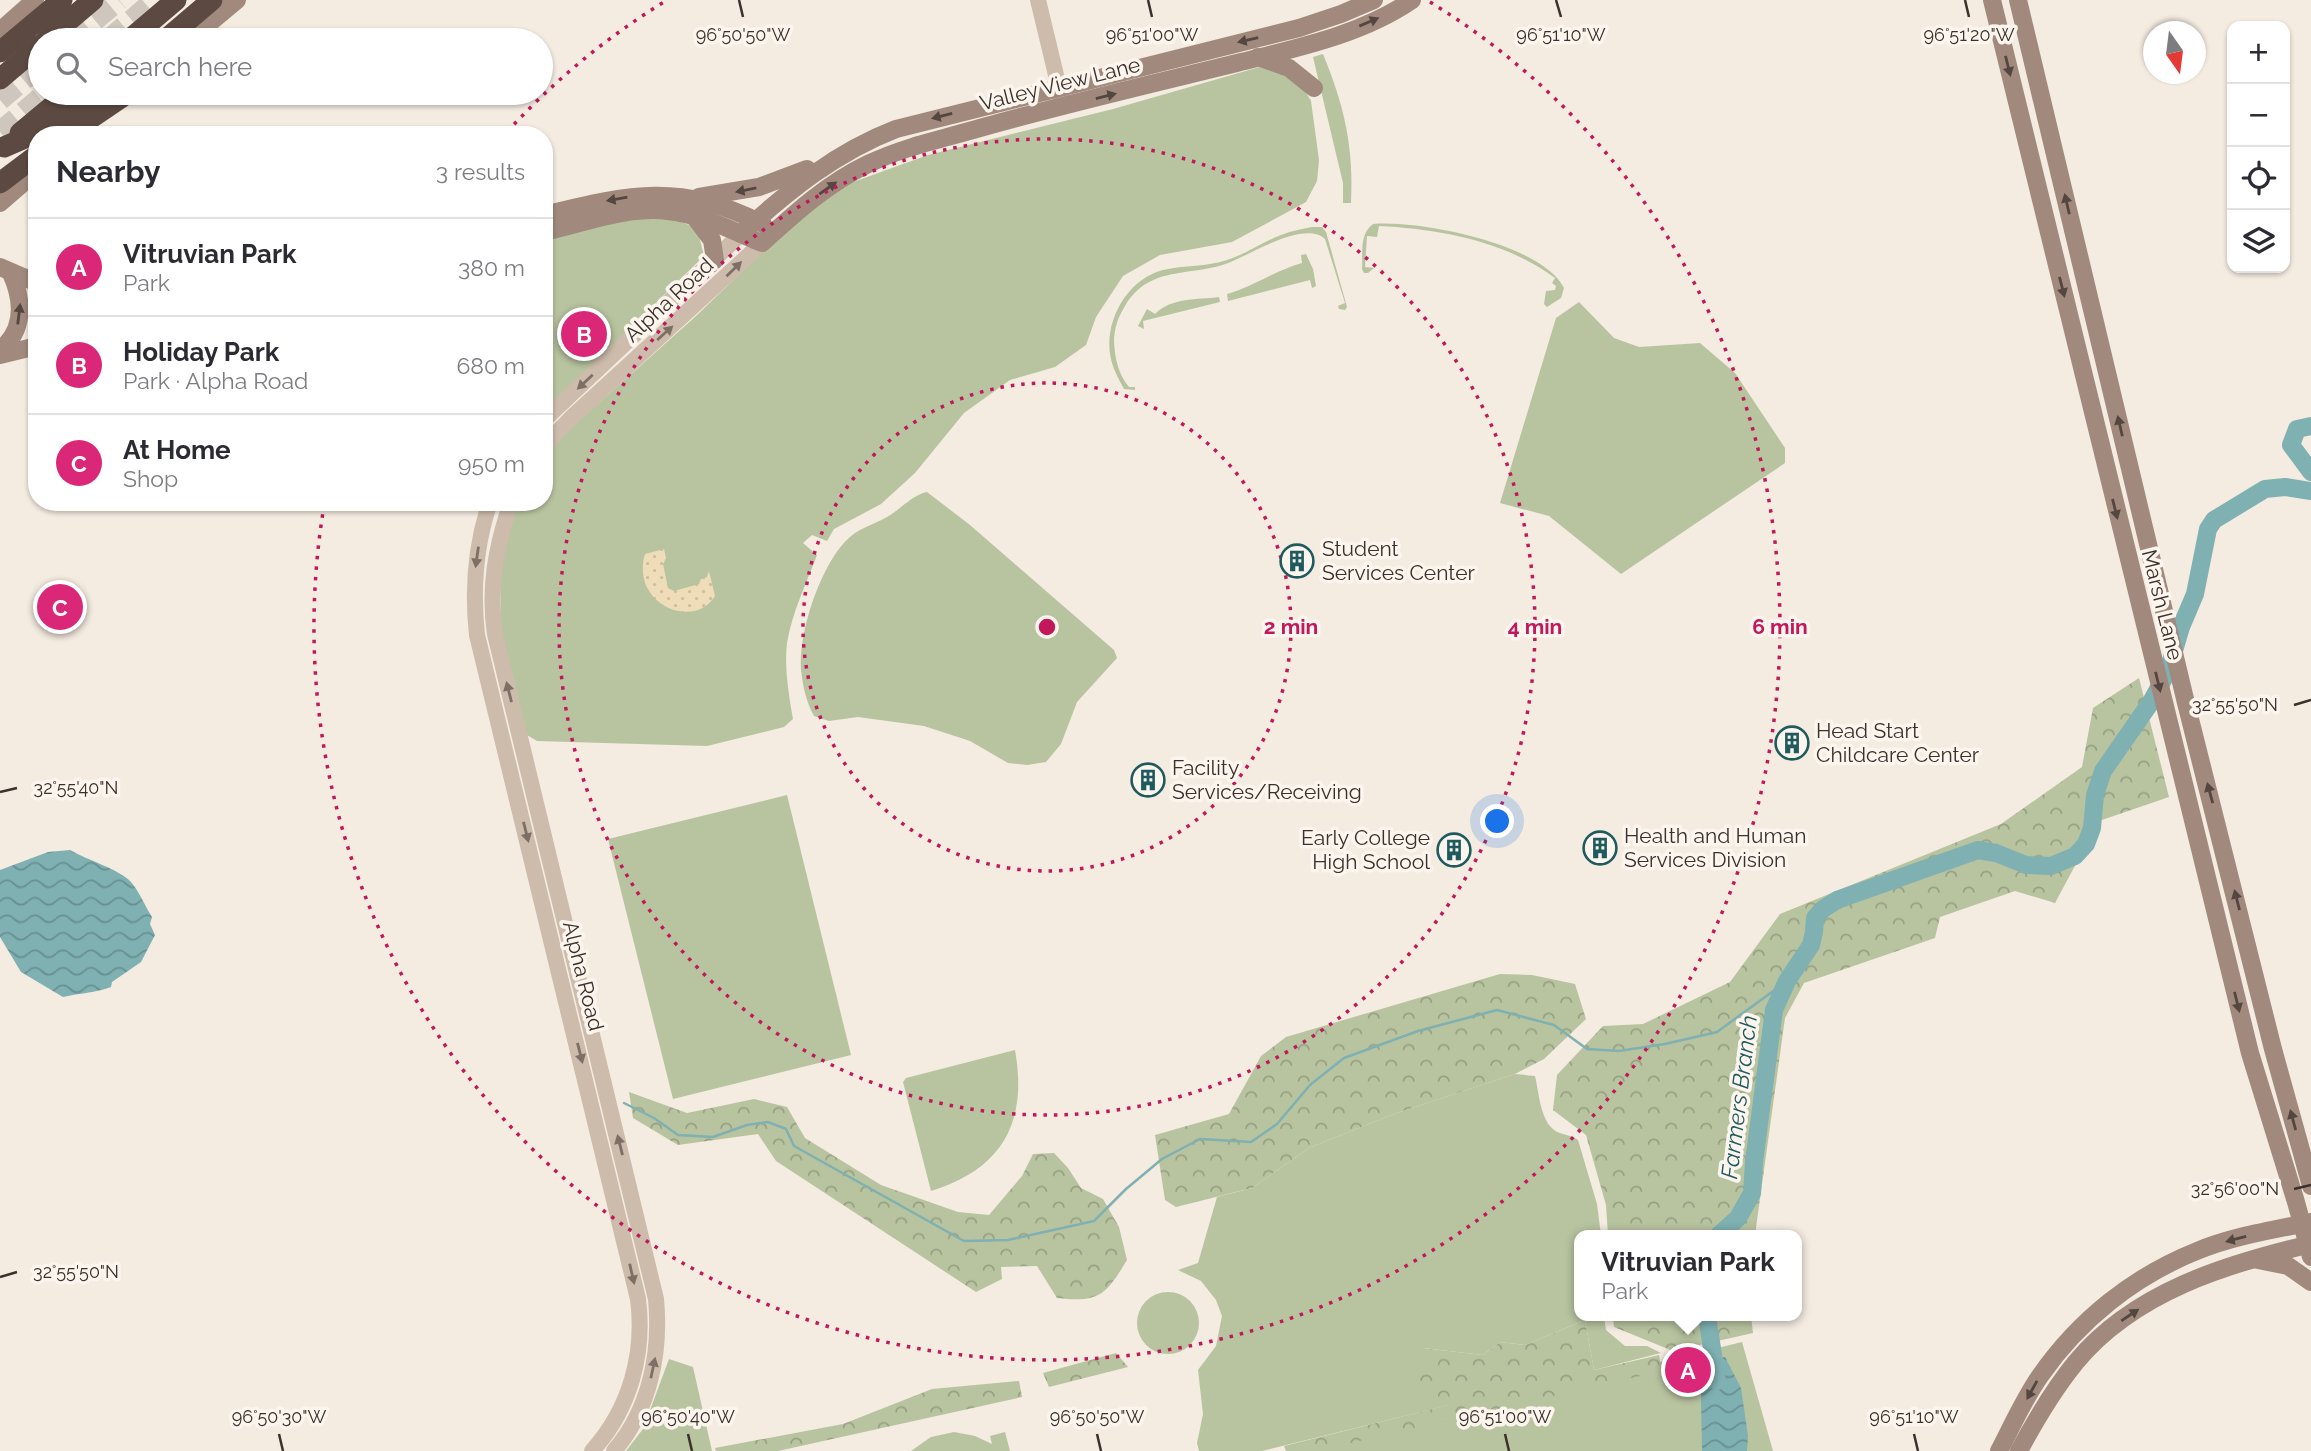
<!DOCTYPE html>
<html lang="en">
<head>
<meta charset="utf-8">
<style>
	:root { --surface:#fff; --page:#f7f7f7; --text:#2b2b33; --muted:#7c7c81; --line:#e1e1e2; --accent:#db2777 }
	body { margin:0; font-family:Raleway,sans-serif; background:var(--page); color:var(--text) }
	.controls { position:absolute; right:21px; top:21px; display:grid; overflow:hidden; border-radius:14px; box-shadow:0 2px 5px #0004 }
	.controls button { width:63px; height:63px; display:grid; place-items:center; padding:0; border:0; border-bottom:2px solid var(--line); background:var(--surface); color:var(--text); font:35px sans-serif }
	.compass { position:absolute; left:2143px; top:21px; width:63px; height:63px; border-radius:50%; background:var(--surface); box-shadow:0 2px 5px #0004; rotate:166deg }
	.you { position:absolute; left:1498px; top:822px; width:24px; height:24px; margin:-18px; border:5px solid #fff; border-radius:50%; background:#1a73e8; box-shadow:0 0 0 10px #1a73e833 }
	.badge { display:grid; place-items:center; width:46px; height:46px; border-radius:50%; background:var(--accent); color:#fff; font-size:23px; font-weight:700 }
	.pin { position:absolute; translate:-50% -50%; border:4px solid #fff; box-shadow:0 2px 7px #0006 }
	.popup { position:absolute; left:1574px; top:1230px; width:228px; height:91px; box-sizing:border-box; display:grid; place-content:center; border-radius:14px; background:var(--surface); filter:drop-shadow(0 2px 5px #0005); font-size:23px; white-space:nowrap; color:var(--muted) }
	.popup b { font-size:26px; color:var(--text) }
	.popup::after { content:''; position:absolute; left:50%; top:100%; margin-left:-14px; border:14px solid transparent; border-top-color:var(--surface) }
	.list { margin:0; padding:0; list-style:none }
	h2 { display:flex; justify-content:space-between; align-items:center; height:91px; margin:0; padding:0 28px; font-size:30px }
	h2 small { font-size:23px; font-weight:400; color:var(--muted) }
	.list li { display:grid; grid-template-columns:46px 1fr auto; gap:21px; align-items:center; box-sizing:border-box; height:98px; padding:0 28px; border-top:2px solid var(--line) }
	.list b { display:block; font-size:26px; white-space:nowrap }
	.list p { margin:0; font-size:23px; white-space:nowrap; color:var(--muted) }
	.list em { font-size:23px; font-style:normal; color:var(--muted) }
	.icon { flex:none; width:38px; height:38px; fill:none; stroke:currentColor; stroke-width:2; stroke-linecap:round; stroke-linejoin:round }
	.map { position:relative; flex:none; width:2311px; height:1451px; overflow:hidden }
	.search { position:absolute; background:var(--surface); box-shadow:0 2px 5px #0004; left:28px; top:28px; width:525px; height:77px; display:flex; align-items:center; gap:18px; box-sizing:border-box; padding:0 24px; border-radius:38px; color:var(--muted); font-size:26px }
	.panel { position:absolute; background:var(--surface); box-shadow:0 2px 5px #0004; left:28px; top:126px; width:525px; height:385px; border-radius:28px }
	.map>svg:first-child { display:block }
	.green { fill:#b8c4a0 }
	.forest { fill:url(#forest-crowns) }
	.sand { fill:url(#sand-dots) }
	.water { fill:url(#water-waves) }
	.lines { fill:none; stroke-linecap:round; stroke-linejoin:round }
	.stream { stroke:#7fb0b2; stroke-width:2.5 }
	.river { stroke:#7fb0b2; stroke-width:18 }
	.motorway-tunnel { stroke:#cfc6bd; stroke-width:21; stroke-dasharray:21 10; stroke-linecap:butt }
	.tertiary { stroke:#cdbbac; stroke-width:16 }
	.secondary { stroke:#a18a7d; stroke-width:18 }
	.motorway { stroke:#5c4a42; stroke-width:21 }
	.oneway { fill:#544640 }
	.oneway2 { fill:#7d6f65 }
	.ticks { fill:none; stroke:#3b302b; stroke-width:2.5 }
	.ring { fill:none; stroke:#c2185b; stroke-width:3.5; stroke-dasharray:3.5 7 }
	.labels { text-anchor:middle; stroke-width:7; stroke-linejoin:round; paint-order:stroke }
	.street-label { font-size:21px; fill:#3b302b; stroke:#fbf5ee }
	.poi-label { font-size:21px; fill:#3b302b; stroke:#fbf5ee; text-anchor:start }
	.water-label { font-size:23px; font-style:italic; fill:#1f5a5e; stroke:#fbf5ee }
	.ticks-label { font-size:18px; text-anchor:middle; fill:#3b302b; stroke:#fbf5ee; stroke-width:7; stroke-linejoin:round; paint-order:stroke }
	.centre { fill:#c2185b; stroke:#fbf5ee; stroke-width:3.5 }
	.ring-label { font-size:21px; text-anchor:middle; font-weight:bold; fill:#c2185b; stroke:#fbf5ee; stroke-width:7; stroke-linejoin:round; paint-order:stroke }
</style>
</head>
<body>
<div class="map">
<svg width="2311" height="1451" viewBox="0 0 2311 1451">
	<defs>
		<pattern id="forest-crowns" width="20" height="18" patternUnits="userSpaceOnUse" patternTransform="scale(1.75)"><rect width="20" height="18" fill="#b8c4a0"/><path d="M2 6a3 3 0 1 1 6 0M12 15a3 3 0 1 1 6 0" fill="none" stroke="#97a083"/></pattern>
		<pattern id="sand-dots" width="8" height="8" patternUnits="userSpaceOnUse" patternTransform="scale(1.75)"><rect width="8" height="8" fill="#efdcb8"/><path d="M2 2h.1M6 6h.1" fill="none" stroke="#cebd9e" stroke-width="1.8" stroke-linecap="round"/></pattern>
		<pattern id="water-waves" width="16" height="10" patternUnits="userSpaceOnUse" patternTransform="scale(1.75)"><rect width="16" height="10" fill="#7fb0b2"/><path d="M0 5q4-4 8 0t8 0" fill="none" stroke="#699091"/></pattern>
	</defs>
	<rect width="100%" height="100%" fill="#f4ebe1"/>
	<g class="green">
		<path d="M1323 54C1344 105 1354 147 1351 203H1343V183L1313 57Z"/>
		<path d="M1263 66 1294 72 1311 101 1319 160 1317 181 1306 202 1232 242 1160 255 1123 276 1096 317 1086 345 1055 367 1010 380 964 413 915 473 881 504 834 529 827 541 812 535 803 543 817 555C806 584 792 613 787 643 784 667 789 696 793 719L784 727 707 746 537 741 527 735 501 630 500 557 519 502H544V458L552 445 696 316 780 235 842 186 928 155 1113 109Z"/>
		<polygon points="638,217 668,217 697,228 704,256 544,412 544,239"/>
		<path d="M1373 224C1419 220 1543 244 1564 288L1561 298 1547 307 1544 304 1546 291 1555 290 1556 286 1552 283 1555 278C1505 241 1440 229 1379 226L1377 237 1367 236 1365 267 1374 268 1368 273H1364L1362 269C1363 254 1359 234 1373 224Z"/>
		<path d="M1312 227H1322L1326 232 1347 307 1345 310 1339 309 1338 306 1345 303 1325 239C1305 221 1256 251 1235 260 1196 279 1151 262 1125 306 1118 317 1114 329 1114 342 1115 358 1118 374 1129 387H1135V390L1124 389C1118 378 1112 367 1110 354 1105 319 1128 279 1163 270 1184 265 1207 267 1227 260 1246 254 1262 242 1281 235 1291 231 1302 229 1312 227Z"/>
		<path d="M1306 254 1313 269 1316 286 1312 288 1310 280 1228 301 1227 294C1253 287 1276 270 1302 263L1301 255Z"/>
		<path d="M1219 297 1220 302 1143 321 1144 329 1138 326 1147 309 1155 314C1172 297 1197 300 1219 297Z"/>
		<polygon points="1579,302 1614,338 1639,347 1700,343 1735,373 1785,448 1785,463 1621,574 1549,516 1500,503 1556,318"/>
		<path d="M927 492 970 525 1114 650 1117 658 1077 702 1061 744 1046 762 1027 765 1008 763 970 741 924 726 858 717 829 721 814 716C806 701 803 687 801 670 798 633 821 562 850 537 860 528 875 524 887 517 901 509 912 495 927 492Z"/>
		<polygon points="787,795 851,1055 673,1099 608,839"/>
		<path d="M1015 1050C1028 1123 1002 1169 931 1191L903 1082 906 1078Z"/>
		<path d="M1515 1074 1535 1076C1539 1092 1540 1118 1553 1129 1559 1135 1570 1134 1578 1140L1597 1204 1601 1235H1580V1316H1604L1606 1330 1625 1346H1647L1661 1353 1594 1370 1585 1320 1525 1345 1500 1342 1483 1355 1423 1348 1449 1405 1262 1451H1199L1197 1443 1203 1414 1198 1370 1216 1346 1222 1316 1216 1300 1201 1281 1178 1270 1198 1263 1217 1197 1252 1188 1309 1148 1394 1114Z"/>
		<circle cx="1168" cy="1323" r="31"/>
		<polygon points="1742,1342 1773,1451 1297,1451"/>
		<polygon points="669,1359 693,1367 712,1451 626,1451 643,1429"/>
		<polygon points="954,1432 975,1436 992,1444 990,1436 1005,1432 1010,1451 911,1451 931,1437"/>
	</g>
	<g class="forest">
		<polygon points="2139,678 2169,797 2099,821 2055,903 2015,891 1940,917 1935,938 1804,983 1785,1018 1755,1235 1608,1235 1606,1205 1586,1135 1553,1110 1557,1075 1603,1026 1643,1024 1730,982 1780,914 2001,824 2082,767 2093,708"/>
		<polygon points="1500,974 1532,975 1575,984 1586,1019 1544,1059 1515,1074 1394,1114 1309,1148 1252,1188 1176,1207 1165,1200 1155,1135 1229,1114 1261,1056 1286,1037"/>
		<path d="M629 1092 687 1113 754 1099 787 1107 805 1138 881 1185 958 1212 989 1215 1022 1176 1033 1154 1054 1153 1068 1168 1081 1188 1103 1199 1119 1227 1127 1260C1106 1295 1099 1303 1057 1298L1037 1266 1001 1267 1002 1279 976 1292 776 1161 758 1134 678 1145 633 1118Z"/>
		<polygon points="1613,1316 1751,1316 1753,1333 1673,1351 1614,1327"/>
		<polygon points="1585,1320 1594,1370 1659,1355 1662,1371 1316,1451 1286,1451 1284,1446 1448,1405 1414,1376 1423,1348 1483,1355 1500,1342 1525,1345"/>
		<polygon points="1116,1353 1128,1367 1049,1387 1043,1373"/>
		<polygon points="1019,1381 1022,1397 778,1451 716,1451 715,1448 843,1424 932,1389"/>
	</g>
	<path class="sand" d="M664 549 666 558 663 564 668 588 674 591 699 584 701 579 707 577 709 571 715 596C694 631 630 604 645 554Z"/>
	<g class="water">
		<path d="M70 850C87 860 119 869 131 882 139 891 145 906 152 917L150 924 155 935 141 962 112 982 111 987C95 993 80 993 63 997L21 972 0 937V870L48 852Z"/>
		<polygon points="1725,1357 1741,1388 1748,1436 1747,1451 1702,1451 1701,1397 1703,1362"/>
	</g>
	<g class="lines">
		<polyline class="stream" points="624,1103 654,1118 678,1135 713,1137 747,1125 768,1122 786,1129 794,1146 964,1241 1008,1240 1094,1221 1126,1189 1162,1159 1200,1139 1251,1142 1277,1124 1310,1085 1344,1058 1418,1031 1497,1010 1554,1025 1587,1049 1619,1051 1665,1044 1717,1032 1787,981"/>
		<g class="river">
			<polyline points="2311,426 2297,429 2291,445 2311,472"/>
			<polyline points="1719,1235 1738,1218 1752,1193 1754,1162 1774,1010 1787,981 1811,945 1814,932 1815,918 1823,909 1837,900 1978,850 1996,853 2026,865 2051,866 2075,856 2086,844 2092,828 2095,795 2103,771 2151,702 2168,671 2181,627 2195,594 2208,529 2214,520 2265,489 2285,487 2311,491"/>
			<polyline points="1707,1316 1717,1381"/>
		</g>
		<g class="motorway-tunnel">
			<polyline points="71,40 119,0"/>
			<polyline points="108,40 155,0"/>
			<polyline points="0,100 40,66"/>
			<polyline points="0,132 46,93"/>
		</g>
		<g class="tertiary">
			<polyline points="1038,0 1062,100"/>
			<polyline points="544,420 741,234"/>
			<polyline points="544,446 571,418 762,243"/>
			<path d="M490 502C475 546 472 589 477 635L638 1299C645 1354 630 1409 592 1451"/>
			<path d="M511 502C496 547 488 588 495 634L656 1299C661 1353 650 1409 614 1451"/>
		</g>
		<g class="secondary">
			<polyline points="1992,0 2250,1053 2296,1202 2311,1257"/>
			<polyline points="2018,0 2186,703 2273,1049 2311,1186"/>
			<polyline points="0,31 35,0"/>
			<polyline points="189,40 237,0"/>
			<polyline points="1258,57 1289,68 1314,88"/>
			<polyline points="699,197 759,187 807,169"/>
			<polyline points="0,203 37,171"/>
			<path d="M544 215C631 194 679 182 763 224"/>
			<polyline points="694,216 712,240 715,260"/>
			<path d="M544 232C584 223 628 206 668 211 702 215 731 230 762 243 795 213 828 183 868 164 903 147 942 139 980 128 1065 104 1151 84 1237 63 1296 48 1361 35 1412 0"/>
			<path d="M741 234C788 191 836 152 896 129L1299 28 1341 14 1374 0"/>
			<polyline points="0,267 37,283"/>
			<path d="M0 350C25 330 23 300 11 273"/>
			<polyline points="0,355 37,346"/>
			<polyline points="2258,1260 2288,1266 2311,1282"/>
			<path d="M1999 1451C2012 1426 2024 1399 2040 1376 2079 1320 2134 1276 2197 1251 2233 1236 2273 1230 2311 1222"/>
			<path d="M2019 1451C2036 1419 2054 1389 2076 1362 2134 1292 2226 1264 2311 1244"/>
		</g>
		<g class="motorway">
			<polyline points="46,40 93,0"/>
			<polyline points="129,40 176,0"/>
			<polyline points="165,40 212,0"/>
			<polyline points="0,52 62,0"/>
			<polyline points="0,79 40,45"/>
			<polyline points="20,133 68,93"/>
			<polyline points="66,135 122,97"/>
			<polyline points="4,147 50,127 97,93"/>
			<polyline points="0,183 37,155"/>
		</g>
	</g>
	<defs><path id="oneway-solid" d="M-6-.8H1V-3.2L6.5 0L1 3.2V.8H-6Z" transform="scale(1.75)"/></defs>
	<g class="oneway">
		<use href="#oneway-solid" transform="translate(1369 22) rotate(-23)"/>
		<use href="#oneway-solid" transform="translate(1248 40) rotate(167)"/>
		<use href="#oneway-solid" transform="translate(2008 66) rotate(76)"/>
		<use href="#oneway-solid" transform="translate(1106 96) rotate(-14)"/>
		<use href="#oneway-solid" transform="translate(942 116) rotate(166)"/>
		<use href="#oneway-solid" transform="translate(828 188) rotate(-35)"/>
		<use href="#oneway-solid" transform="translate(746 190) rotate(169)"/>
		<use href="#oneway-solid" transform="translate(617 199) rotate(170)"/>
		<use href="#oneway-solid" transform="translate(2067 204) rotate(-103)"/>
		<use href="#oneway-solid" transform="translate(2062 287) rotate(76)"/>
		<use href="#oneway-solid" transform="translate(19 314) rotate(-83)"/>
		<use href="#oneway-solid" transform="translate(2120 426) rotate(-103)"/>
		<use href="#oneway-solid" transform="translate(2115 509) rotate(76)"/>
		<use href="#oneway-solid" transform="translate(2158 682) rotate(76)"/>
		<use href="#oneway-solid" transform="translate(2210 793) rotate(-105)"/>
		<use href="#oneway-solid" transform="translate(2237 900) rotate(-104)"/>
		<use href="#oneway-solid" transform="translate(2237 1002) rotate(76)"/>
		<use href="#oneway-solid" transform="translate(2293 1120) rotate(-105)"/>
		<use href="#oneway-solid" transform="translate(2236 1239) rotate(165)"/>
		<use href="#oneway-solid" transform="translate(2130 1315) rotate(-34)"/>
		<use href="#oneway-solid" transform="translate(2032 1390) rotate(119)"/>
	</g>
	<g class="oneway2">
		<use href="#oneway-solid" transform="translate(734 269) rotate(-44)"/>
		<use href="#oneway-solid" transform="translate(665 333) rotate(-42)"/>
		<use href="#oneway-solid" transform="translate(585 382) rotate(137)"/>
		<use href="#oneway-solid" transform="translate(477 557) rotate(98)"/>
		<use href="#oneway-solid" transform="translate(509 692) rotate(-104)"/>
		<use href="#oneway-solid" transform="translate(526 832) rotate(76)"/>
		<use href="#oneway-solid" transform="translate(580 1053) rotate(76)"/>
		<use href="#oneway-solid" transform="translate(620 1145) rotate(-104)"/>
		<use href="#oneway-solid" transform="translate(632 1274) rotate(77)"/>
		<use href="#oneway-solid" transform="translate(653 1368) rotate(-78)"/>
	</g>
	<path class="ticks" d="M739 0 743 17M1148 0 1152 17M1556 0 1561 17M1965 0 1969 17M2294 705 2311 700M0 792 17 788M2294 1189 2311 1185M0 1277 17 1272M279 1434 283 1451M688 1434 692 1451M1097 1434 1101 1451M1505 1434 1509 1451M1914 1434 1918 1451"/>
	<g class="ring">
		<circle cx="1047" cy="627" r="244"/>
		<circle cx="1047" cy="627" r="488"/>
		<path d="M507 132A733 733 0 0 1 664 2M1430 2A733 733 0 1 1 324 506"/>
	</g>
	<defs>
		<symbol id="building-ring" viewBox="-11 -11 22 22"><circle r="9.5" fill="#fbf5ee" stroke="#1f5a5e" stroke-width="1.5"/><path d="M-4-6H4V6H1V3H-1V6H-4ZM-2.5-4.3h1.7v1.8h-1.7ZM.8-4.3h1.7v1.8H.8ZM-2.5-1h1.7V.8h-1.7ZM.8-1h1.7V.8H.8Z" fill="#1f5a5e"/></symbol>
	</defs>
	<g fill-rule="evenodd">
		<use href="#building-ring" x="1278" y="542" width="38" height="38"/>
		<use href="#building-ring" x="1773" y="724" width="38" height="38"/>
		<use href="#building-ring" x="1129" y="761" width="38" height="38"/>
		<use href="#building-ring" x="1581" y="829" width="38" height="38"/>
		<use href="#building-ring" x="1435" y="831" width="38" height="38"/>
	</g>
	<g class="labels">
		<g class="street-label">
			<text transform="translate(1060 84) rotate(-14)" y="7">Valley View Lane</text>
			<text transform="translate(669 300) rotate(-43)" y="7">Alpha Road</text>
			<text transform="translate(2162 605) rotate(76)" y="7">Marsh Lane</text>
			<text transform="translate(583 976) rotate(76)" y="7">Alpha Road</text>
		</g>
		<g class="poi-label">
			<text x="1322" y="556">Student<tspan x="1322" dy="24">Services Center</tspan></text>
			<text x="1816" y="738">Head Start<tspan x="1816" dy="24">Childcare Center</tspan></text>
			<text x="1172" y="775">Facility<tspan x="1172" dy="24">Services/Receiving</tspan></text>
			<text x="1624" y="843">Health and Human<tspan x="1624" dy="24">Services Division</tspan></text>
			<text x="1430" y="845" text-anchor="end">Early College<tspan x="1430" dy="24">High School</tspan></text>
		</g>
		<g class="water-label">
			<text transform="translate(1739 1097) rotate(-83)" y="8">Farmers Branch</text>
		</g>
	</g>
	<g class="ticks-label">
		<text x="743" y="41">96°50'50"W</text>
		<text x="1152" y="41">96°51'00"W</text>
		<text x="1561" y="41">96°51'10"W</text>
		<text x="1969" y="41">96°51'20"W</text>
		<text x="2235" y="711">32°55'50"N</text>
		<text x="76" y="794">32°55'40"N</text>
		<text x="2235" y="1195">32°56'00"N</text>
		<text x="76" y="1278">32°55'50"N</text>
		<text x="279" y="1423">96°50'30"W</text>
		<text x="688" y="1423">96°50'40"W</text>
		<text x="1097" y="1423">96°50'50"W</text>
		<text x="1505" y="1423">96°51'00"W</text>
		<text x="1914" y="1423">96°51'10"W</text>
	</g>
	<circle cx="1047" cy="627" r="10" class="centre"/>
	<g class="ring-label">
		<text x="1291" y="634">2 min</text>
		<text x="1535" y="634">4 min</text>
		<text x="1780" y="634">6 min</text>
	</g>
</svg>
<div class="controls">
<button>+</button>
<button>−</button>
<button><svg class="icon" aria-label="locate" viewBox="0 0 24 24"><circle cx="12" cy="12" r="6"/><path d="M12 2v4M12 18v4M2 12h4M18 12h4"/></svg></button>
<button><svg class="icon" aria-label="layers" viewBox="0 0 24 24"><path d="M12 4l9 5-9 5-9-5zM3 14l9 5 9-5"/></svg></button>
</div>
<svg class="compass" viewBox="-18 -18 36 36"><path d="M0-13l5 13h-10z" fill="#e53935"/><path d="M0 13l5-13h-10z" fill="#7c7c81"/></svg>
<div class="you"></div>
<div class="pin badge" style="left:1688px;top:1370px">A</div>
<div class="popup"><b>Vitruvian Park</b>Park</div>
<div class="pin badge" style="left:584px;top:334px">B</div>
<div class="pin badge" style="left:60px;top:607px">C</div>
<div class="search"><svg class="icon" aria-label="search" viewBox="0 0 24 24"><circle cx="10" cy="10" r="6"/><path d="M15 15l6 6"/></svg>Search here</div>
<section class="panel">
<h2>Nearby<small>3 results</small></h2>
<ul class="list">
<li><span class="badge">A</span><div><b>Vitruvian Park</b><p>Park</p></div><em>380 m</em></li>
<li><span class="badge">B</span><div><b>Holiday Park</b><p>Park · Alpha Road</p></div><em>680 m</em></li>
<li><span class="badge">C</span><div><b>At Home</b><p>Shop</p></div><em>950 m</em></li>
</ul>
</section>
</div>
</body>
</html>
